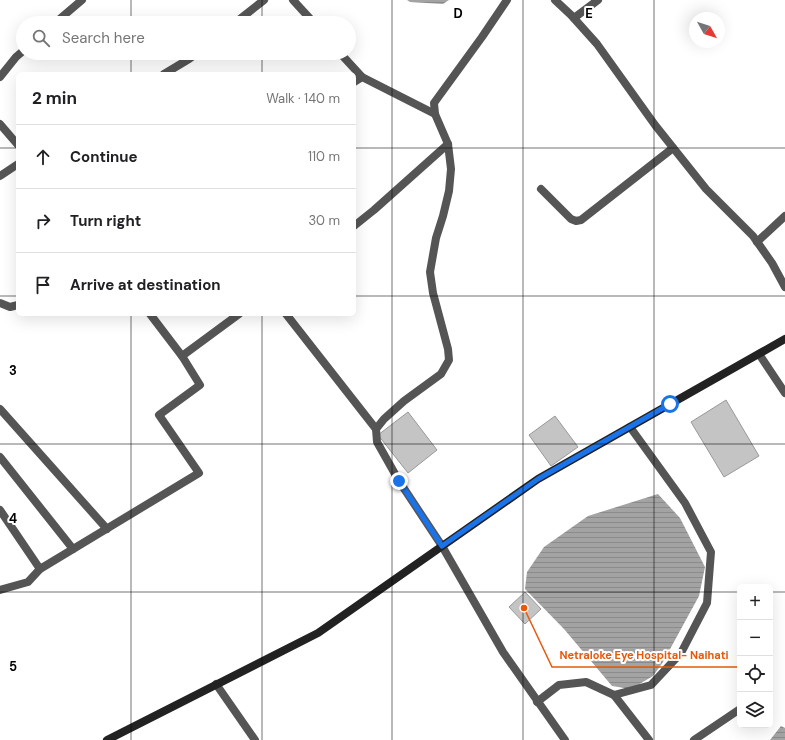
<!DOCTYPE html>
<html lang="en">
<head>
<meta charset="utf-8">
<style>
	:root { --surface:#fff; --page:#f6f6f6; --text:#202124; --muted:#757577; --line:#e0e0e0 }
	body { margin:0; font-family:"DM Sans",sans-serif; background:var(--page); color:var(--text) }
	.controls { position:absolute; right:12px; bottom:12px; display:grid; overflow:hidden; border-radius:6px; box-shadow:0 4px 16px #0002 }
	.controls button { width:36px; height:36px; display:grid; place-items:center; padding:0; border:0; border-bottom:1px solid var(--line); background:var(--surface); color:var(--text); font:20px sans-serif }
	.compass { position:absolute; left:689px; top:12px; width:36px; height:36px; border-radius:50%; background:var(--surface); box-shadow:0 4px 16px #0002; rotate:129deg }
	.stop { position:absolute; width:12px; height:12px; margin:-9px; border:3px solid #1a73e8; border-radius:50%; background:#fff }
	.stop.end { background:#1a73e8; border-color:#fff; box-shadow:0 1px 4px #0008 }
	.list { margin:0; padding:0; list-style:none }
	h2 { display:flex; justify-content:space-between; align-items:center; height:52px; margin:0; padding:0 16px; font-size:17px }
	h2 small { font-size:13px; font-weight:400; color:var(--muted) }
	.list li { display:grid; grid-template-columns:26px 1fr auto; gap:12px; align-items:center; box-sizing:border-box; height:64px; padding:0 16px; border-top:1px solid var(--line) }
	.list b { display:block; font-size:15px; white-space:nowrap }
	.list em { font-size:13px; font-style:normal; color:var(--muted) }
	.icon { flex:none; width:22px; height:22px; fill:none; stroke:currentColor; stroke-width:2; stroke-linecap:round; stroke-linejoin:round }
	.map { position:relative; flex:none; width:785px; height:740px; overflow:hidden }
	.search { position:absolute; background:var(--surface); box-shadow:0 4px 16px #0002; left:16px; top:16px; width:340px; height:44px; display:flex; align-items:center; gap:10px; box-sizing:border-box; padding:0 14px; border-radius:22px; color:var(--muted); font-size:15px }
	.panel { position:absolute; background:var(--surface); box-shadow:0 4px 16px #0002; left:16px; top:72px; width:340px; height:244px; border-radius:6px }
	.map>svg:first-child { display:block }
	.water { fill:url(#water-rules) }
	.building { fill:#c4c4c4; stroke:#999 }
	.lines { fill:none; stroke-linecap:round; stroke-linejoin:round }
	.minor { stroke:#555; stroke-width:8 }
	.secondary { stroke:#222; stroke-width:8 }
	.route { stroke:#1a73e8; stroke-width:5 }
	.grid { fill:none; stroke:#000; stroke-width:1; stroke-opacity:0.55 }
	.grid-label { font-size:13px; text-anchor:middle; font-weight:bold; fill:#000; stroke:#fff; stroke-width:4; stroke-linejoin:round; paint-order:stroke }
	.leader { fill:none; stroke:#e8590c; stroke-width:1.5 }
	.callout-dot { fill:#e8590c; stroke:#fff; stroke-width:1.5 }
	.callout-label { font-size:11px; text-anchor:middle; font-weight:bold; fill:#e8590c; stroke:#fff; stroke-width:4; stroke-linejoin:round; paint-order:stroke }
</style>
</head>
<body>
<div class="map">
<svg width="785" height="740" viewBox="0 0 785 740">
	<defs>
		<pattern id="water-rules" width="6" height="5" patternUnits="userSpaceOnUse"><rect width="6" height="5" fill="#a3a3a3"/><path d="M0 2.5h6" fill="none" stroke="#8b8b8b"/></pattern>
	</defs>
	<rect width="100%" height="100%" fill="#fff"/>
	<g class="water">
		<polygon points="407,0 449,0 443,4 410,2"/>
		<polygon points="658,494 680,518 705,567 699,596 663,662 653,676 631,689 612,686 564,629 525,589 527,572 544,547 588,516"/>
		<polygon points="781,726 785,728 785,740 770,740"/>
	</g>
	<g class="building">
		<polygon points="726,400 759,456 724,477 691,422"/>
		<polygon points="408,412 437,450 408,473 378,435"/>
		<polygon points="555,416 578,447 551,466 529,435"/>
		<polygon points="525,592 541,609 525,624 509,607"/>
	</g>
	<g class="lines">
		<g class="minor">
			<polyline points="293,0 314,23"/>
			<polyline points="507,0 482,37 434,103 435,114 448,144 451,169 449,191 443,216 436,238 430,272 433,293 448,349 449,360 441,374 404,401 384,419 376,429 377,442 399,481 442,546 503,652 565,740"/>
			<polyline points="555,0 571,15 597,44 655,125 706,189 753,236 772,263 785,287"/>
			<polyline points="574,18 598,0"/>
			<polyline points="55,23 82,0"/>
			<polyline points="235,23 264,0"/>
			<polyline points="340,53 362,77"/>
			<polyline points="164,74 189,59 197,53"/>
			<polyline points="0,77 16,57 23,51"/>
			<polyline points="354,82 362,77 435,114"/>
			<polyline points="0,124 18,145"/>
			<polyline points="0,176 18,164"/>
			<polyline points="541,189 571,219 576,221 581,220 673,148"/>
			<polyline points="354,226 374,210 448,144"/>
			<polyline points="757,242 785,216"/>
			<polyline points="0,303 10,307 18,305"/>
			<polyline points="150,314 182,356 239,314"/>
			<polyline points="286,314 376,429"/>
			<polyline points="759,354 785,393"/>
			<polyline points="0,409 107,529"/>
			<polyline points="0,457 73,549"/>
			<polyline points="0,510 40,569"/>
			<polyline points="0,590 28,582 40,569 199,473 159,415 200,385 182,356"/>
			<polyline points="216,684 255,740"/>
			<polyline points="614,695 651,685 681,653 707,603 711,552 685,503 630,427"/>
			<polyline points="537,702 559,685 586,682 614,695 649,740"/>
			<polyline points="694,740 740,709"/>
		</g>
		<polyline class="secondary" points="107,740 318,633 538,479 785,339"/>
	</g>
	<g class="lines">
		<polyline class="route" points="399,481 442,546 538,479 670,404"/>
	</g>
	<path class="grid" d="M131 0V23M262 0V23M392 0V740M523 0V740M654 0V740M131 53V74M262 53V74M0 148H18M354 148H785M0 296H18M354 296H785M131 314V740M262 314V740M0 444H785M0 592H740M770 592H785"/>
	<g class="grid-label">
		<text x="458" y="18">D</text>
		<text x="589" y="18">E</text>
		<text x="13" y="375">3</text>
		<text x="13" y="523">4</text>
		<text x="13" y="671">5</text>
	</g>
	<path class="leader" d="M524 608L552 667H737"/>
	<circle class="callout-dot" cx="524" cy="608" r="4"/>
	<g class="callout-label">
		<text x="644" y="659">Netraloke Eye Hospital- Naihati</text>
	</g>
</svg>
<div class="controls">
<button>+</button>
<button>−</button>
<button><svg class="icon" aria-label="locate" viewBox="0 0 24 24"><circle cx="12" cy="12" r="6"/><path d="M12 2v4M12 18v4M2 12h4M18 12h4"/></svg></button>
<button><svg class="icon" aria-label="layers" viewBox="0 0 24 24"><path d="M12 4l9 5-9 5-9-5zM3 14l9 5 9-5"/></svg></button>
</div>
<svg class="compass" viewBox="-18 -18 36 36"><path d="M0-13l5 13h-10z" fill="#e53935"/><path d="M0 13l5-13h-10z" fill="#757577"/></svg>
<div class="stop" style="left:670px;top:404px"></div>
<div class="stop end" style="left:399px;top:481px"></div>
<div class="search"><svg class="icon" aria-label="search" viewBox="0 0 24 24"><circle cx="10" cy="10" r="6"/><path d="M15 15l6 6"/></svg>Search here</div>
<section class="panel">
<h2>2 min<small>Walk · 140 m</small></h2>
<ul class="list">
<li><svg class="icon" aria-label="ahead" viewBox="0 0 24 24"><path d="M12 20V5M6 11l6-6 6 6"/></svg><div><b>Continue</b></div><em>110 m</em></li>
<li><svg class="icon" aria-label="right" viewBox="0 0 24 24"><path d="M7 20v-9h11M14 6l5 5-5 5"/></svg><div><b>Turn right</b></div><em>30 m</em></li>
<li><svg class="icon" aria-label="arrive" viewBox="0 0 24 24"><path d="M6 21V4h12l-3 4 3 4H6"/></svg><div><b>Arrive at destination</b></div></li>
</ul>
</section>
</div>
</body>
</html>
